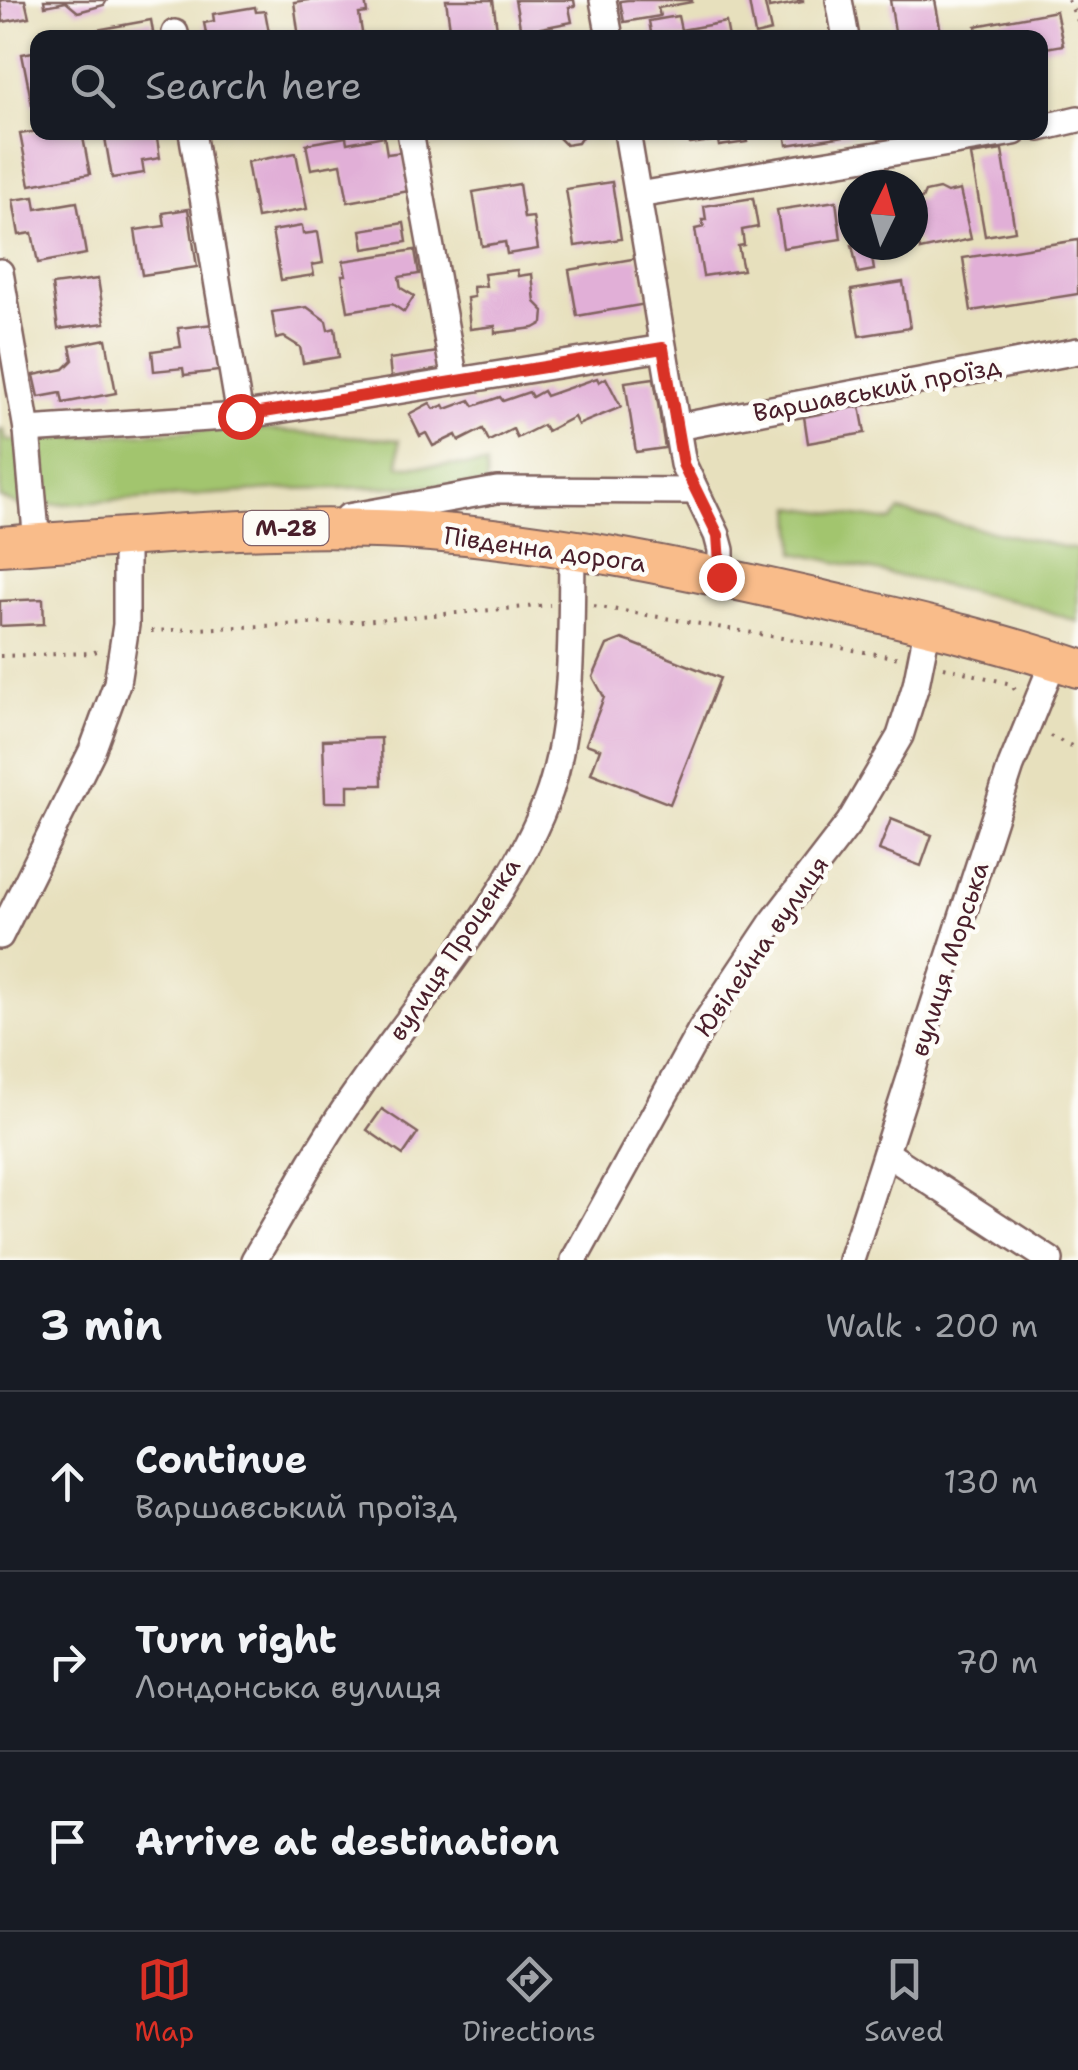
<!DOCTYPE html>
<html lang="en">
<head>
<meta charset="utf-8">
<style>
	:root { --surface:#171b24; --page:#20242c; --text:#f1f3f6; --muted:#9ea1a6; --line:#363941; --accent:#d93025 }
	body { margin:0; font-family:"Shantell Sans",sans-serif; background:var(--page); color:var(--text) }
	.compass { position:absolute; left:838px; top:170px; width:90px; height:90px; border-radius:50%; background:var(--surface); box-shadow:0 2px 8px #0004; rotate:5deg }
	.stop { position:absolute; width:30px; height:30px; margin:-22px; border:8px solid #d93025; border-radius:50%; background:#fff }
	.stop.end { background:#d93025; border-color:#fff; box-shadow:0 2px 10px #0008 }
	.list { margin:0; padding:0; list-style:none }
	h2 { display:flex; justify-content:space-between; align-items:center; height:130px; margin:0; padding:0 40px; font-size:42px }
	h2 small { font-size:32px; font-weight:400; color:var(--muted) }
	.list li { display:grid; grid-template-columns:65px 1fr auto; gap:30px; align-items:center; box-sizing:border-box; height:180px; padding:0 40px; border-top:2px solid var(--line) }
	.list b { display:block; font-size:38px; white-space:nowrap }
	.list p { margin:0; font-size:32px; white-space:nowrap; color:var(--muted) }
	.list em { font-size:32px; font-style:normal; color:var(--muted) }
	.icon { flex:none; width:55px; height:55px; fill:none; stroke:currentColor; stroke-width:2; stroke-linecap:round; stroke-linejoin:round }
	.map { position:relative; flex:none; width:1078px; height:1260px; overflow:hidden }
	.search { position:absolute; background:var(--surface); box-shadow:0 2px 8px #0004; left:30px; right:30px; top:30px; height:110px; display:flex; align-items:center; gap:25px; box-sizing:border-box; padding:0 35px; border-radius:20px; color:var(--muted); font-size:38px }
	.sheet { height:670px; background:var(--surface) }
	nav { display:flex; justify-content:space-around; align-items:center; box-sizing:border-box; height:140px; border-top:2px solid var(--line); background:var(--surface); font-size:28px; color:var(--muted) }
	nav a { display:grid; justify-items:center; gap:5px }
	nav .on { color:var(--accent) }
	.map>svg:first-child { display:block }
	.green { fill:#a2c56e; stroke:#76724c; stroke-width:2.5 }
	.building { fill:#e1afd7 }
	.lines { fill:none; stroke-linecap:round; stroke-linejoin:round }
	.minor-casing { stroke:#81635e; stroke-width:30 }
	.highway-casing { stroke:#81635e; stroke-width:42 }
	.path { stroke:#81635e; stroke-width:4; stroke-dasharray:2.5 8; stroke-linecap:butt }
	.minor { stroke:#fff; stroke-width:25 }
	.highway { stroke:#f9bc8a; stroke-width:38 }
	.route { stroke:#d93025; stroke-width:12 }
	.labels { text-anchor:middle; stroke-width:9; stroke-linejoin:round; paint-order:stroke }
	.shield { fill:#fdfcf7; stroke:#806168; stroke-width:2.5 }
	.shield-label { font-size:22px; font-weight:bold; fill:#4a1f2b }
	.street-label { font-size:25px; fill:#4a1f2b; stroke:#fdfcf7 }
</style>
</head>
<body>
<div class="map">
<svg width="1078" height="1260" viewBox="0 0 1078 1260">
	<rect width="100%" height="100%" fill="#fdfcf7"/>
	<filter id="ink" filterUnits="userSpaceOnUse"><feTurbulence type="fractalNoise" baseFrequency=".01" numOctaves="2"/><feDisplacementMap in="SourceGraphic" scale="20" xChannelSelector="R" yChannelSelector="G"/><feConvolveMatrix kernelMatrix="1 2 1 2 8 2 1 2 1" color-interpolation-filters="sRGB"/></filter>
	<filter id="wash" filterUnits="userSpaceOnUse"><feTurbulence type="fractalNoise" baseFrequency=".0048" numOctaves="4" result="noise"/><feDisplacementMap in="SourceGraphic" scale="40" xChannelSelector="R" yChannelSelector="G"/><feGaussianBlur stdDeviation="2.25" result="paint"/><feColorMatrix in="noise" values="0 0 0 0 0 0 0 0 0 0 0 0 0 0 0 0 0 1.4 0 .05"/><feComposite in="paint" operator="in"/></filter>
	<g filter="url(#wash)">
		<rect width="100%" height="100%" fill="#e7e0bd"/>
		<g class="green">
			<polygon points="243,428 399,440 399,466 486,465 487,485 289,489 35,506 18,505 0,498 0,430 4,430 6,441"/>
			<polygon points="793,507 891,521 899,511 1078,550 1078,622 1026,604 795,553"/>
		</g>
		<g id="blocks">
			<g class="building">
				<polygon points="0,0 25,0 29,17 3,22"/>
				<polygon points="44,0 107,0 104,5 78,12 66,2 45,6"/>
				<polygon points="308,0 365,0 367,13 359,14 363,38 299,38 294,2"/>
				<polygon points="446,0 493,0 497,29 451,35"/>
				<polygon points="515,0 574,0 575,6 569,7 572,22 521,32"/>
				<polygon points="628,0 692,0 692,2 658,8 660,16 624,22 620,1"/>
				<polygon points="764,0 771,31 755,35 749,2"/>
				<polygon points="768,0 803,0 803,2 769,8"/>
				<polygon points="890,0 935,0 942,38 896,38"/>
				<polygon points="255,7 256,12 265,11 270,38 207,38 204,23 214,21 213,14"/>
				<polygon points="1056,11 1063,45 1040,49 1040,38 978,38 976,26"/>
				<polygon points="678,16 681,30 726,22 729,38 652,38 649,21"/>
				<polygon points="151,20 154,38 92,38 91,31"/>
				<polygon points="38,51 38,104 32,105 22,54"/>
				<polygon points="38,131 82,132 90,174 30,185 20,134"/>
				<polygon points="104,132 156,132 160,158 142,161 144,173 112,178"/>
				<polygon points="553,132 585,132 578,143 566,145"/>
				<polygon points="688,132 745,132 747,142 719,146 718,140 690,144"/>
				<polygon points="785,132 851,132 851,135 787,145"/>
				<polygon points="384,136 387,154 403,152 409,191 348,202 341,164 311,169 306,144 346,137 347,143"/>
				<polygon points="1002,150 1015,231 985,236 971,155"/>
				<polygon points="296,153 307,209 257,218 247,162"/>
				<polygon points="612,182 621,239 575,246 566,189"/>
				<polygon points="519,184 524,218 533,217 538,249 507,254 505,242 482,246 473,192"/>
				<polygon points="939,189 947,193 960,190 971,239 920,250 918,240 913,239 913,201 922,199 925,192"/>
				<polygon points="34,197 36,209 77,202 86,254 38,263 32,233 19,235 13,200"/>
				<polygon points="753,198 758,227 742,230 744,245 738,246 743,270 703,276 695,229 704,227 702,220 706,220 704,206"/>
				<polygon points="836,201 841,239 783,248 777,210"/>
				<polygon points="188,209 197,267 142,275 135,230 165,226 163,213"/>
				<polygon points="404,223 407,242 364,249 361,230"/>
				<polygon points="302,226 303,234 318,232 323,263 312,265 314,275 281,280 272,231"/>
				<polygon points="1078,240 1078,294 971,311 963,258"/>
				<polygon points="852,245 870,245 874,270 858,273"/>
				<polygon points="415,250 419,274 399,277 401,288 414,296 404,312 392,304 348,311 342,275 346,275 343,261"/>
				<polygon points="638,258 646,304 577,316 569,270"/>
				<polygon points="517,270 518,276 532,274 535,302 544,311 543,323 534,328 495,333 495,326 470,329 467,298 474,297 473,287 486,286 484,274"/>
				<polygon points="98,279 105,323 58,329 52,285"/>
				<polygon points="903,282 910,328 859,336 851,290"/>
				<polygon points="307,307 326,321 328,330 335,328 339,357 303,363 300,347 284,337 276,339 272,312"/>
				<polygon points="214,324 219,371 184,375 183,368 154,371 152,351 181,347 178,328"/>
				<polygon points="106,339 116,393 63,403 61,393 39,397 34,375 64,369 73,360 70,346"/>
				<polygon points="438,352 441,369 391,377 389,359"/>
				<polygon points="597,378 599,382 606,378 621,407 578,425 574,417 547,431 543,425 517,438 513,429 489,441 483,429 459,441 456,435 433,446 426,433 420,436 409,414 430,403 434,409 444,405 446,409 470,400 474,406 500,397 503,401 529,392 532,397 543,391 546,396"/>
				<polygon points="654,378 665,448 636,452 625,382"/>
				<polygon points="859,401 865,433 808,443 803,410"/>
				<polygon points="43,599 44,624 0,626 0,601"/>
				<polygon points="622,639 720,678 670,804 591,773 600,749 586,744 604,697 593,677 607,645"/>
				<polygon points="381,738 382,785 348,785 348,802 325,802 323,740"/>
				<polygon points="891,819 932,835 921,866 879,850"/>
				<polygon points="382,1109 418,1133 403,1155 367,1130"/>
			</g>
		</g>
	</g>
	<g filter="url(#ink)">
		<use href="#blocks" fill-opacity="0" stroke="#81635e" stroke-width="2.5"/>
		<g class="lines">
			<defs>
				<g id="minor">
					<polyline points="603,0 610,38"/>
					<polyline points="839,0 846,38"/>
					<polyline points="175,33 176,38"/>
					<polyline points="1040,128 1078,119"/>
					<polyline points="192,132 240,416"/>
					<polyline points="410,132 455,381"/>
					<polyline points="627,132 683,464 717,535 721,550 721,577"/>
					<polyline points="638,195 1014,132"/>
					<polyline points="0,272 27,430 37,544"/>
					<polyline points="677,427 1078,351"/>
					<polyline points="27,430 240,416 663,348"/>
					<polyline points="348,517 497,490 695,491"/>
					<polyline points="0,936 92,751 117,683 126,625 126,538"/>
					<polyline points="886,1153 1050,1260"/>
					<path d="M254 1260C288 1204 319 1144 357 1091 419 1000 515 894 550 791 574 718 571 626 572 549"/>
					<polyline points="574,1260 701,1029 772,923 849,823 900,736 916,685 928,625"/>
					<polyline points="851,1260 1011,766 1054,660"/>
				</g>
				<path id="highway" d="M0 546C133 537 268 523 402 530 541 538 678 567 814 598 902 619 992 639 1078 668"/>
			</defs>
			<use href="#minor" class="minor-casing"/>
			<use href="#highway" class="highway-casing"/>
			<g class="path">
				<polyline points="1068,0 1078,21"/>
				<polyline points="594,606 900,658"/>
				<polyline points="151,631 351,622 550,605"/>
				<polyline points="0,656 92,653 99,650"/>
				<polyline points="944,667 1011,684 1017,693"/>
				<polyline points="1050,736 1078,749"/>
			</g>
			<use href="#minor" class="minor"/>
			<use href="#highway" class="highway"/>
		</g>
	</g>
	<g class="lines" filter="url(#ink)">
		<polyline class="route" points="240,416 663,348 683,464 718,535 721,577"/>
	</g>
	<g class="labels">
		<rect class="shield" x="243.5" y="511" width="85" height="34" rx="8"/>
		<g class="shield-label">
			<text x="286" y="536">М-28</text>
		</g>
		<g class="street-label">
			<text transform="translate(877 389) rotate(-11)" y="9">Варшавський проїзд</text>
			<text transform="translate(545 549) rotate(8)" y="9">Південна дорога</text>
			<text transform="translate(761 946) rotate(-55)" y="9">Ювілейна вулиця</text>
			<text transform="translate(454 949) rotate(-56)" y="9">вулиця Проценка</text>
			<text transform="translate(949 959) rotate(-72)" y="9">вулиця Морська</text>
		</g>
	</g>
</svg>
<svg class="compass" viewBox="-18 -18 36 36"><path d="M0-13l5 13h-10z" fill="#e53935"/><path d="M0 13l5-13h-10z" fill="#9ea1a6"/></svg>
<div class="stop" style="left:240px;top:416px"></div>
<div class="stop end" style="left:721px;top:577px"></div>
<div class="search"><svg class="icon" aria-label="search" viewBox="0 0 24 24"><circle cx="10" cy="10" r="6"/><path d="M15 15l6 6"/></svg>Search here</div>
</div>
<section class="sheet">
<h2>3 min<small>Walk · 200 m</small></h2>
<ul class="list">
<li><svg class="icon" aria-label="ahead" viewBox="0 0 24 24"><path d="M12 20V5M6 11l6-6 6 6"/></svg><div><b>Continue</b><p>Варшавський проїзд</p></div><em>130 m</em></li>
<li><svg class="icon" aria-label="right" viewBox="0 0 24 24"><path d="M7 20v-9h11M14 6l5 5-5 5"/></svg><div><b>Turn right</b><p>Лондонська вулиця</p></div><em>70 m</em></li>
<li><svg class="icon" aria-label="arrive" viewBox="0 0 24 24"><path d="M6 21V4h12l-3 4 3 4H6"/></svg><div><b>Arrive at destination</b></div></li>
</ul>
</section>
<nav>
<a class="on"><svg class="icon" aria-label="map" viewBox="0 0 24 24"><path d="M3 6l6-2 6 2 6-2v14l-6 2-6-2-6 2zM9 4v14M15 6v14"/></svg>Map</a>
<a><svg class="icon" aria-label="directions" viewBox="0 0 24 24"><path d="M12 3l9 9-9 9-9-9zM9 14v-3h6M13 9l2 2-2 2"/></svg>Directions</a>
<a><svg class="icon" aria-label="saved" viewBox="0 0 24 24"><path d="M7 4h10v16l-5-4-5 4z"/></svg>Saved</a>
</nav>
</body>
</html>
